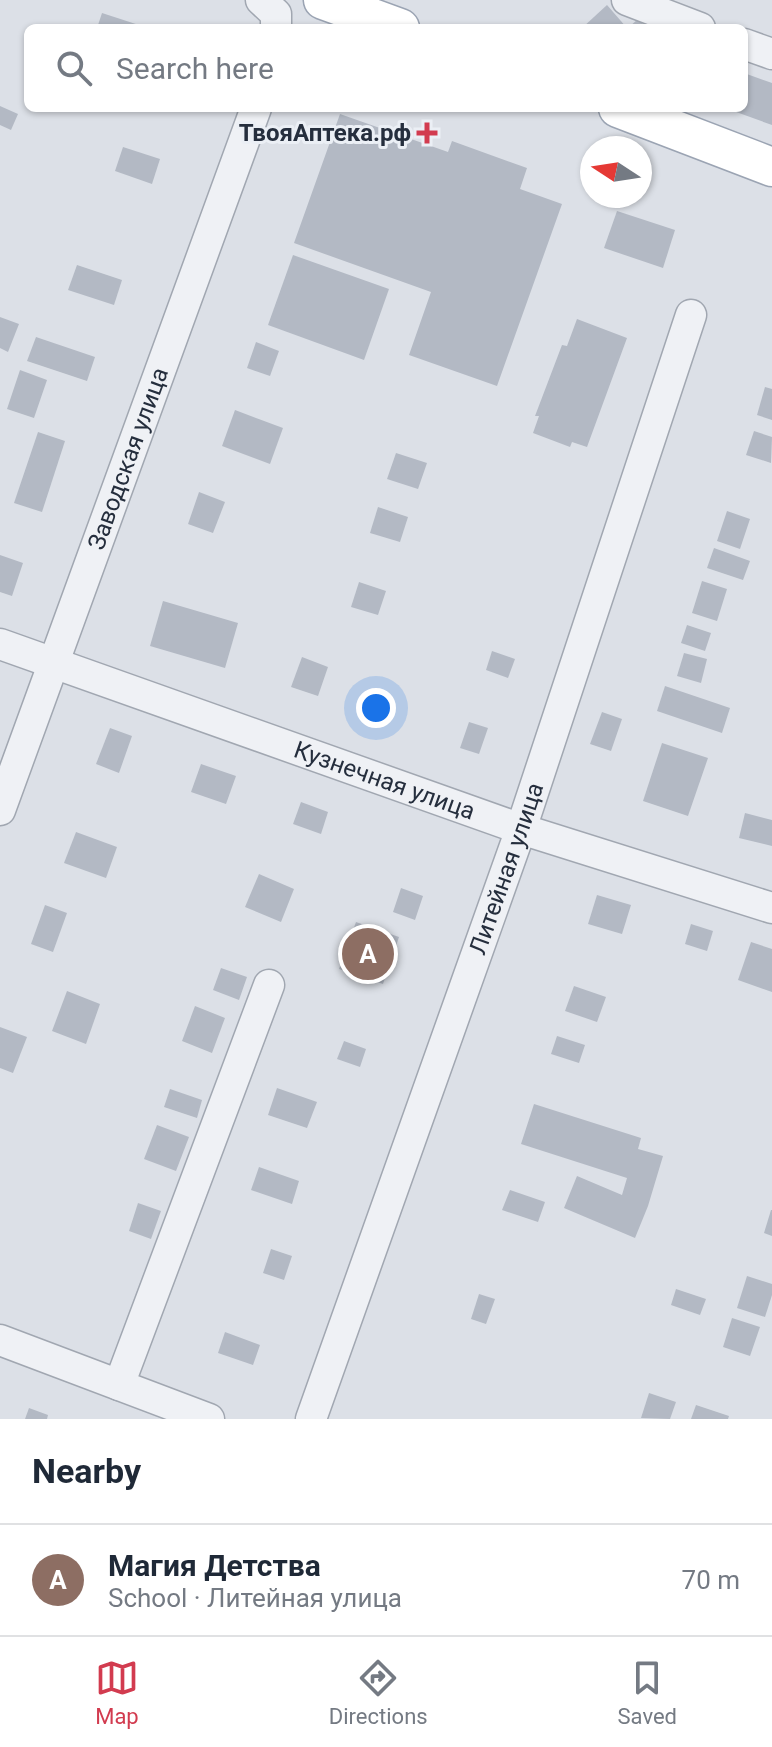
<!DOCTYPE html>
<html lang="en">
<head>
<meta charset="utf-8">
<style>
	:root { --surface:#fff; --page:#f2f2f3; --text:#1f2937; --muted:#747a83; --line:#e0e1e3; --accent:#d23b4f }
	body { margin:0; font-family:Roboto,sans-serif; background:var(--page); color:var(--text) }
	.compass { position:absolute; left:580px; top:136px; width:72px; height:72px; border-radius:50%; background:var(--surface); box-shadow:0 2px 6px #0004; rotate:282deg }
	.you { position:absolute; left:376px; top:708px; width:28px; height:28px; margin:-20px; border:6px solid #fff; border-radius:50%; background:#1a73e8; box-shadow:0 0 0 12px #1a73e833 }
	.badge { display:grid; place-items:center; width:52px; height:52px; border-radius:50%; background:var(--accent); color:#fff; font-size:26px; font-weight:700 }
	.pin { position:absolute; translate:-50% -50%; border:4px solid #fff; box-shadow:0 2px 8px #0006 }
	.list { margin:0; padding:0; list-style:none }
	h2 { display:flex; justify-content:space-between; align-items:center; height:104px; margin:0; padding:0 32px; font-size:34px }
	h2 small { font-size:26px; font-weight:400; color:var(--muted) }
	.list li { display:grid; grid-template-columns:52px 1fr auto; gap:24px; align-items:center; box-sizing:border-box; height:112px; padding:0 32px; border-top:2px solid var(--line) }
	.list b { display:block; font-size:30px; white-space:nowrap }
	.list p { margin:0; font-size:26px; white-space:nowrap; color:var(--muted) }
	.list em { font-size:26px; font-style:normal; color:var(--muted) }
	.icon { flex:none; width:44px; height:44px; fill:none; stroke:currentColor; stroke-width:2; stroke-linecap:round; stroke-linejoin:round }
	.map { position:relative; flex:none; width:772px; height:1419px; overflow:hidden }
	.search { position:absolute; background:var(--surface); box-shadow:0 2px 6px #0004; left:24px; right:24px; top:24px; height:88px; display:flex; align-items:center; gap:20px; box-sizing:border-box; padding:0 28px; border-radius:12px; color:var(--muted); font-size:30px }
	.sheet { height:216px; background:var(--surface) }
	nav { display:flex; justify-content:space-around; align-items:center; box-sizing:border-box; height:112px; border-top:2px solid var(--line); background:var(--surface); font-size:22px; color:var(--muted) }
	nav a { display:grid; justify-items:center; gap:4px }
	nav .on { color:var(--accent) }
	.map>svg:first-child { display:block }
	.building { fill:#b3b9c4 }
	.lines { fill:none; stroke-linecap:round; stroke-linejoin:round }
	.minor-casing { stroke:#a1a7b1; stroke-width:33 }
	.major-casing { stroke:#9ba4b3; stroke-width:41 }
	.minor { stroke:#eff1f5; stroke-width:30 }
	.major { stroke:#fff; stroke-width:38 }
	.poi-dot { fill:#d23b4f; stroke:#ebeff5; stroke-width:3 }
	.labels { text-anchor:middle; stroke-width:6; stroke-linejoin:round; paint-order:stroke }
	.poi-label { font-size:24px; font-weight:bold; fill:#252e3d; stroke:#ebeff5; text-anchor:end }
	.street-label { font-size:24px; fill:#252e3d; stroke:#ebeff5 }
</style>
</head>
<body>
<div class="map">
<svg width="772" height="1419" viewBox="0 0 772 1419">
	<rect width="100%" height="100%" fill="#dce0e7"/>
	<g class="building">
		<polygon points="607,5 627,28 582,28"/>
		<polygon points="102,13 145,27 145,28 97,28"/>
		<polygon points="638,19 647,28 628,28"/>
		<polygon points="744,73 772,83 772,125 725,108 744,108"/>
		<polygon points="0,106 18,114 11,130 0,125"/>
		<polygon points="340,114 448,152 452,141 527,168 520,189 562,204 497,386 409,355 431,292 294,243"/>
		<polygon points="123,147 160,159 152,184 115,171"/>
		<polygon points="617,211 675,230 663,268 604,248"/>
		<polygon points="293,255 389,289 364,360 268,325"/>
		<polygon points="77,265 122,280 114,305 68,290"/>
		<polygon points="0,317 19,324 8,352 0,348"/>
		<polygon points="577,319 627,338 587,447 572,442 570,447 533,433 539,416 535,416 562,345 567,346"/>
		<polygon points="36,337 95,357 87,381 27,361"/>
		<polygon points="256,342 279,351 270,376 247,368"/>
		<polygon points="20,370 47,380 34,418 7,409"/>
		<polygon points="765,387 772,389 772,420 757,415"/>
		<polygon points="235,410 283,428 270,464 222,446"/>
		<polygon points="754,431 772,437 771,463 746,455"/>
		<polygon points="38,432 65,441 42,512 14,503"/>
		<polygon points="396,453 427,463 418,489 387,479"/>
		<polygon points="199,492 225,502 213,533 188,524"/>
		<polygon points="378,507 408,517 400,542 370,533"/>
		<polygon points="727,511 750,519 740,549 717,541"/>
		<polygon points="714,548 750,561 743,580 707,568"/>
		<polygon points="0,555 23,563 12,596 0,592"/>
		<polygon points="702,581 727,589 717,621 692,613"/>
		<polygon points="359,582 386,591 378,615 351,607"/>
		<polygon points="163,601 238,623 225,668 150,646"/>
		<polygon points="687,625 711,633 705,651 681,643"/>
		<polygon points="492,651 515,659 508,678 486,670"/>
		<polygon points="684,653 707,659 701,683 677,676"/>
		<polygon points="302,657 328,667 318,696 291,687"/>
		<polygon points="665,686 730,708 722,733 657,711"/>
		<polygon points="602,712 622,719 611,751 590,744"/>
		<polygon points="469,722 488,728 479,754 460,748"/>
		<polygon points="110,728 132,736 119,773 96,764"/>
		<polygon points="662,743 708,758 688,816 643,801"/>
		<polygon points="201,764 236,776 226,804 191,792"/>
		<polygon points="301,802 328,812 321,834 293,824"/>
		<polygon points="745,813 772,820 772,846 739,838"/>
		<polygon points="76,832 117,847 106,878 64,863"/>
		<polygon points="259,874 294,889 281,922 245,907"/>
		<polygon points="401,888 423,896 415,920 393,912"/>
		<polygon points="597,895 631,905 622,934 588,924"/>
		<polygon points="45,905 67,913 53,952 31,944"/>
		<polygon points="356,922 399,937 383,984 339,969"/>
		<polygon points="691,924 713,931 707,951 685,944"/>
		<polygon points="751,942 772,949 772,992 738,980"/>
		<polygon points="221,968 247,977 239,1000 213,990"/>
		<polygon points="574,986 606,997 597,1022 565,1011"/>
		<polygon points="67,991 100,1004 86,1044 52,1031"/>
		<polygon points="195,1006 225,1018 212,1053 182,1041"/>
		<polygon points="0,1027 27,1037 13,1073 0,1068"/>
		<polygon points="557,1036 585,1045 579,1063 551,1054"/>
		<polygon points="344,1041 366,1049 360,1067 337,1059"/>
		<polygon points="277,1088 317,1102 307,1128 268,1115"/>
		<polygon points="170,1089 202,1100 197,1118 164,1107"/>
		<polygon points="534,1104 641,1138 638,1149 663,1156 648,1206 635,1238 564,1208 577,1176 622,1195 627,1178 521,1144"/>
		<polygon points="157,1125 189,1137 176,1171 144,1159"/>
		<polygon points="259,1167 299,1181 292,1204 251,1190"/>
		<polygon points="510,1190 545,1202 538,1222 502,1210"/>
		<polygon points="138,1203 161,1211 151,1239 129,1231"/>
		<polygon points="771,1210 772,1210 772,1236 764,1233"/>
		<polygon points="271,1249 292,1256 284,1280 263,1273"/>
		<polygon points="747,1276 772,1284 772,1295 765,1317 737,1308"/>
		<polygon points="676,1289 706,1299 700,1315 671,1305"/>
		<polygon points="479,1294 495,1299 486,1324 471,1319"/>
		<polygon points="732,1318 760,1327 750,1356 723,1347"/>
		<polygon points="225,1332 260,1345 253,1365 218,1353"/>
		<polygon points="649,1393 676,1402 670,1419 641,1418"/>
		<polygon points="696,1405 729,1416 728,1419 691,1419"/>
		<polygon points="29,1408 48,1415 47,1419 25,1419"/>
	</g>
	<g class="lines">
		<defs>
			<g id="minor">
				<polyline points="261,0 276,14 276,28"/>
				<polyline points="627,0 700,28"/>
				<polyline points="744,44 772,54"/>
				<path id="s1" d="M0 644 521 829 772 908"/>
				<path id="s2" d="M0 810 256 108"/>
				<polyline points="0,1340 209,1419"/>
				<polyline points="119,1385 269,985"/>
				<path id="s3" d="M311 1419 521 829 691 315"/>
			</g>
			<g id="major">
				<polyline points="323,0 400,28"/>
				<polyline points="618,108 772,167"/>
			</g>
		</defs>
		<use href="#minor" class="minor-casing"/>
		<use href="#major" class="major-casing"/>
		<use href="#minor" class="minor"/>
		<use href="#major" class="major"/>
	</g>
	<path class="poi-dot" d="M423 121h8v8h8v8h-8v8h-8v-8h-8v-8h8z"/>
	<g class="labels">
		<g class="poi-label">
			<text x="411" y="141">ТвояАптека.рф</text>
		</g>
		<g class="street-label">
			<text dy="8" stroke="none"><textPath href="#s2" startOffset="374">Заводская улица</textPath></text>
			<text dy="8" stroke="none"><textPath href="#s1" startOffset="408">Кузнечная улица</textPath></text>
			<text dy="8" stroke="none"><textPath href="#s3" startOffset="584">Литейная улица</textPath></text>
		</g>
	</g>
</svg>
<svg class="compass" viewBox="-18 -18 36 36"><path d="M0-13l5 13h-10z" fill="#e53935"/><path d="M0 13l5-13h-10z" fill="#747a83"/></svg>
<div class="you"></div>
<div class="pin badge" style="left:368px;top:954px;background:#8d6e63">A</div>
<div class="search"><svg class="icon" aria-label="search" viewBox="0 0 24 24"><circle cx="10" cy="10" r="6"/><path d="M15 15l6 6"/></svg>Search here</div>
</div>
<section class="sheet">
<h2>Nearby<small></small></h2>
<ul class="list">
<li><span class="badge" style="background:#8d6e63">A</span><div><b>Магия Детства</b><p>School · Литейная улица</p></div><em>70 m</em></li>
</ul>
</section>
<nav>
<a class="on"><svg class="icon" aria-label="map" viewBox="0 0 24 24"><path d="M3 6l6-2 6 2 6-2v14l-6 2-6-2-6 2zM9 4v14M15 6v14"/></svg>Map</a>
<a><svg class="icon" aria-label="directions" viewBox="0 0 24 24"><path d="M12 3l9 9-9 9-9-9zM9 14v-3h6M13 9l2 2-2 2"/></svg>Directions</a>
<a><svg class="icon" aria-label="saved" viewBox="0 0 24 24"><path d="M7 4h10v16l-5-4-5 4z"/></svg>Saved</a>
</nav>
</body>
</html>
